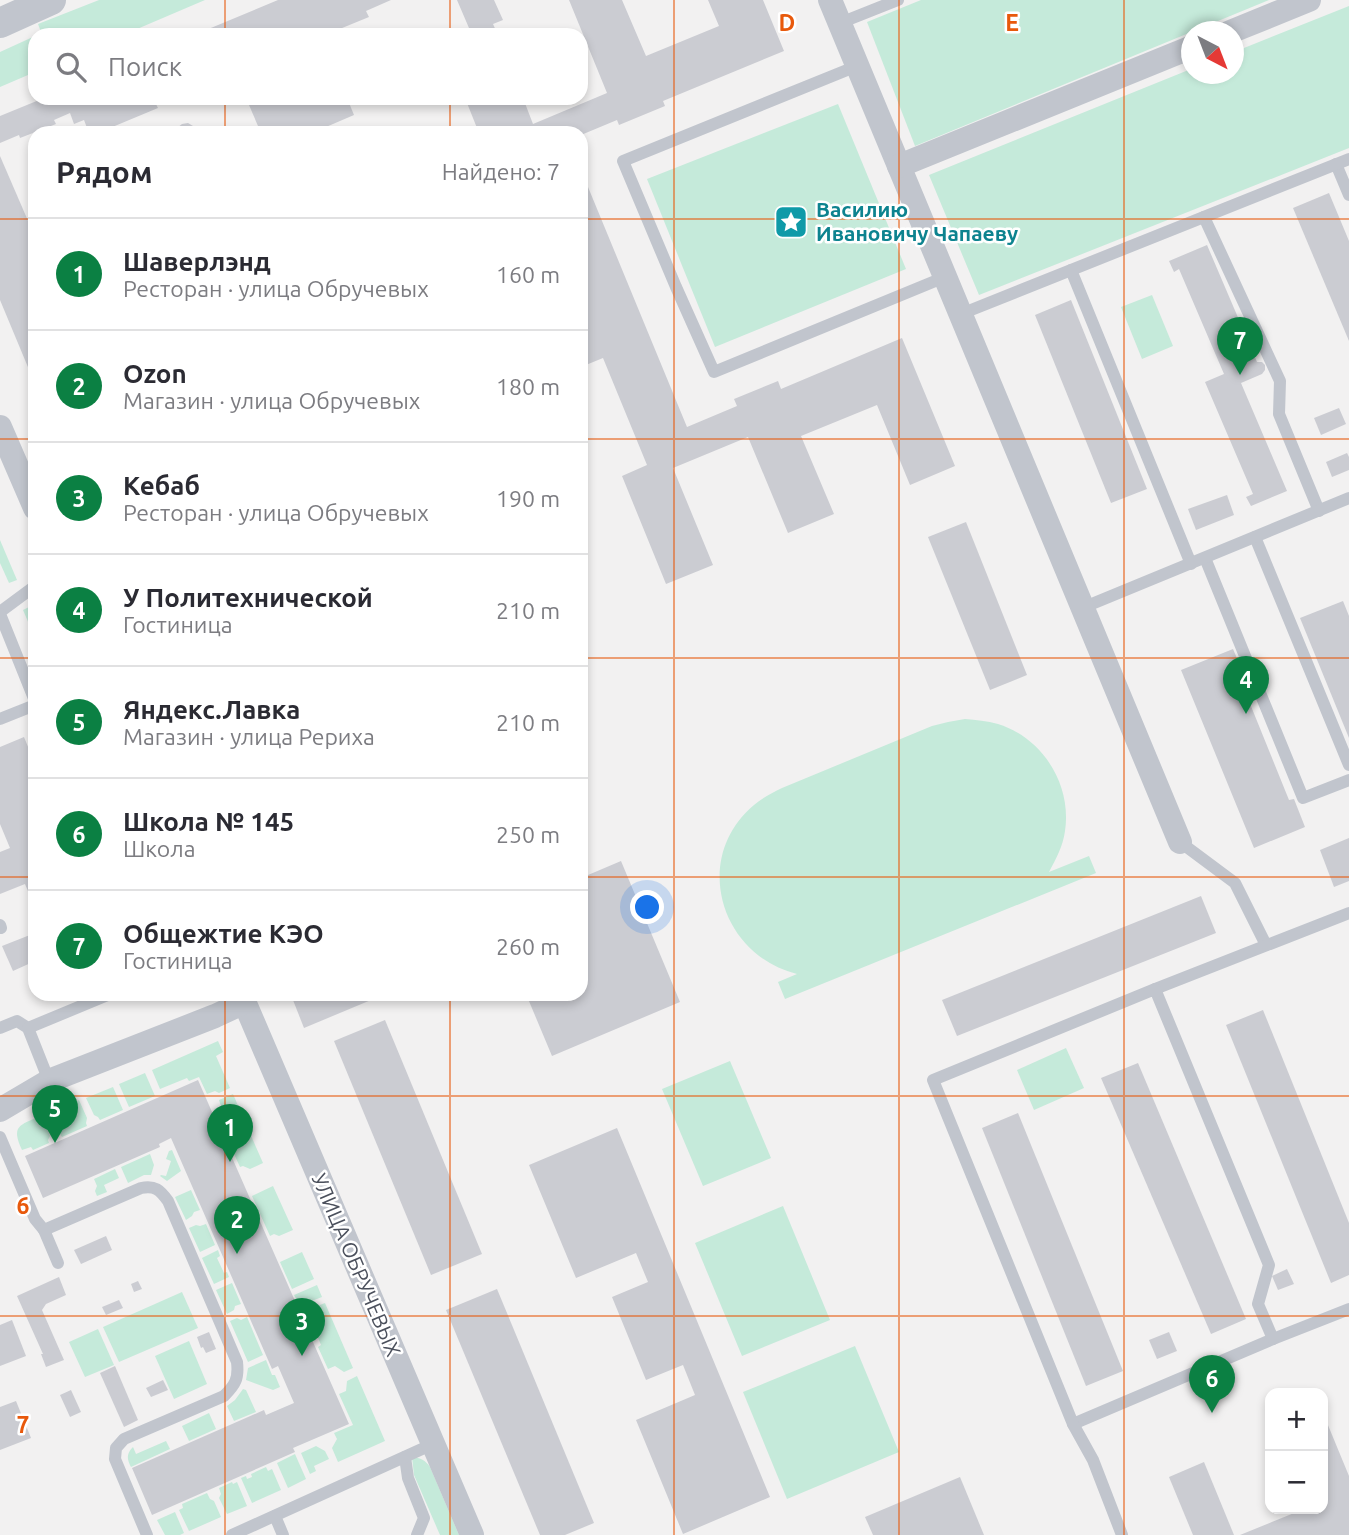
<!DOCTYPE html>
<html lang="ru">
<head>
<meta charset="utf-8">
<style>
	:root { --surface:#fff; --page:#f2f2f3; --text:#2b2b33; --muted:#7c7c81; --line:#e1e1e2; --accent:#0b8043 }
	body { margin:0; font-family:Ubuntu,sans-serif; background:var(--page); color:var(--text) }
	.controls { position:absolute; right:21px; bottom:21px; display:grid; overflow:hidden; border-radius:14px; box-shadow:0 4px 10px #0003 }
	.controls button { width:63px; height:63px; display:grid; place-items:center; padding:0; border:0; border-bottom:2px solid var(--line); background:var(--surface); color:var(--text); font:35px sans-serif }
	.compass { position:absolute; left:1181px; top:21px; width:63px; height:63px; border-radius:50%; background:var(--surface); box-shadow:0 4px 10px #0003; rotate:138deg }
	.you { position:absolute; left:648px; top:908px; width:24px; height:24px; margin:-18px; border:5px solid #fff; border-radius:50%; background:#1a73e8; box-shadow:0 0 0 10px #1a73e833 }
	.badge { display:grid; place-items:center; width:46px; height:46px; border-radius:50%; background:var(--accent); color:#fff; font-size:23px; font-weight:700 }
	.pin { position:absolute; translate:-50% -58px; filter:drop-shadow(0 2px 4px #0008) }
	.pin::after { content:''; position:absolute; top:37px; width:24px; height:21px; background:inherit; clip-path:polygon(0 0,100% 0,50% 100%) }
	.list { margin:0; padding:0; list-style:none }
	h2 { display:flex; justify-content:space-between; align-items:center; height:91px; margin:0; padding:0 28px; font-size:30px }
	h2 small { font-size:23px; font-weight:400; color:var(--muted) }
	.list li { display:grid; grid-template-columns:46px 1fr auto; gap:21px; align-items:center; box-sizing:border-box; height:112px; padding:0 28px; border-top:2px solid var(--line) }
	.list b { display:block; font-size:26px; white-space:nowrap }
	.list p { margin:0; font-size:23px; white-space:nowrap; color:var(--muted) }
	.list em { font-size:23px; font-style:normal; color:var(--muted) }
	.icon { flex:none; width:38px; height:38px; fill:none; stroke:currentColor; stroke-width:2; stroke-linecap:round; stroke-linejoin:round }
	.map { position:relative; flex:none; width:1349px; height:1535px; overflow:hidden }
	.search { position:absolute; background:var(--surface); box-shadow:0 4px 10px #0003; left:28px; top:28px; width:560px; height:77px; display:flex; align-items:center; gap:18px; box-sizing:border-box; padding:0 24px; border-radius:21px; color:var(--muted); font-size:26px }
	.panel { position:absolute; background:var(--surface); box-shadow:0 4px 10px #0003; left:28px; top:126px; width:560px; height:875px; border-radius:21px }
	.map>svg:first-child { display:block }
	.green { fill:#c5eada }
	.building { fill:#cbccd2 }
	.lines { fill:none; stroke-linecap:round; stroke-linejoin:round }
	.service { stroke:#c1c5cd; stroke-width:12 }
	.minor { stroke:#c1c5cd; stroke-width:24 }
	.tertiary { stroke:#c1c5cd; stroke-width:30 }
	.grid { fill:none; stroke:#e8590c; stroke-width:2; stroke-opacity:0.55 }
	.labels { text-anchor:middle; stroke-width:5; stroke-linejoin:round; paint-order:stroke }
	.culture-label { font-size:21px; font-weight:bold; fill:#0d838f; stroke:#fff; text-anchor:start }
	.street-label { font-size:21px; fill:#4b505c; stroke:#fff }
	.grid-label { font-size:23px; text-anchor:middle; font-weight:bold; fill:#e8590c; stroke:#fff; stroke-width:5; stroke-linejoin:round; paint-order:stroke }
</style>
</head>
<body>
<div class="map">
<svg width="1349" height="1535" viewBox="0 0 1349 1535">
	<rect width="100%" height="100%" fill="#f2f1f1"/>
	<g class="green">
		<polygon points="99,0 205,0 123,35 36,35 41,32 38,24"/>
		<polygon points="921,0 1269,0 915,146 867,22"/>
		<polygon points="1349,6 1349,148 979,295 929,175 1191,69 1192,74 1234,74 1234,52"/>
		<polygon points="35,36 35,72 0,87 0,52"/>
		<polygon points="838,104 906,269 715,347 647,179"/>
		<polygon points="1152,295 1173,346 1142,359 1121,307"/>
		<polygon points="0,540 17,580 9,583 0,563"/>
		<polygon points="31,606 35,616 35,638 23,610"/>
		<path d="M965 719C976 720 987 721 998 724 1043 738 1072 785 1065 831 1063 846 1056 859 1049 872L1089 856 1096 873 785 999 778 982 797 974C720 955 691 858 754 805 762 798 772 793 782 788L932 726 948 722Z"/>
		<polygon points="218,1041 223,1052 216,1056 230,1088 219,1093 215,1091 207,1094 199,1077 189,1081 187,1078 160,1089 152,1070"/>
		<polygon points="1066,1048 1084,1088 1034,1110 1017,1070"/>
		<polygon points="730,1061 771,1158 703,1186 662,1089"/>
		<polygon points="145,1073 155,1096 129,1107 119,1084"/>
		<polygon points="113,1087 123,1110 100,1120 98,1117 94,1115 86,1098"/>
		<polygon points="233,1094 246,1124 234,1130 229,1128 223,1131 214,1109 221,1106 219,1100"/>
		<polygon points="79,1100 87,1118 86,1123 87,1126 62,1137 60,1134 56,1133 47,1114"/>
		<path d="M41 1116 50 1136 48 1140 49 1143 33 1150 31 1147 22 1150C11 1126 19 1125 41 1116Z"/>
		<polygon points="249,1131 263,1163 250,1169 243,1166 240,1167 229,1143 235,1141 237,1136"/>
		<polygon points="172,1150 181,1171 167,1181 160,1176 161,1175 166,1176 171,1161 166,1159 169,1151"/>
		<polygon points="150,1154 154,1165 151,1175 144,1175 128,1183 121,1167"/>
		<polygon points="115,1169 119,1178 104,1185 107,1192 97,1196 95,1191 97,1186 94,1179"/>
		<polygon points="273,1186 293,1230 279,1236 274,1234 270,1236 252,1196"/>
		<polygon points="191,1190 200,1210 194,1212 192,1216 186,1220 175,1197"/>
		<polygon points="783,1206 830,1320 742,1356 695,1243"/>
		<polygon points="206,1224 215,1245 200,1252 189,1228 196,1225 200,1226"/>
		<polygon points="218,1250 220,1256 217,1258 224,1273 227,1272 229,1277 214,1284 202,1258"/>
		<polygon points="302,1252 314,1279 292,1289 280,1262"/>
		<polygon points="232,1283 241,1304 235,1306 234,1310 227,1314 216,1290"/>
		<polygon points="317,1285 322,1297 309,1302 304,1300 298,1302 294,1295"/>
		<polygon points="182,1292 198,1328 119,1362 103,1327"/>
		<polygon points="325,1303 353,1368 344,1372 335,1366 328,1369 318,1347 321,1345 312,1323 308,1324 305,1317 310,1315 312,1308"/>
		<polygon points="247,1317 263,1355 248,1362 230,1321 237,1318 241,1320"/>
		<polygon points="98,1329 114,1365 85,1377 69,1342"/>
		<polygon points="189,1341 207,1384 174,1399 155,1356"/>
		<polygon points="855,1346 899,1452 787,1499 743,1392"/>
		<polygon points="266,1360 272,1375 275,1375 280,1387 273,1390 246,1380 248,1368"/>
		<polygon points="357,1376 385,1441 338,1462 332,1448 337,1439 334,1433 353,1425 339,1394 346,1391 347,1381"/>
		<polygon points="243,1389 246,1390 256,1412 234,1421 227,1406 235,1400"/>
		<polygon points="209,1413 216,1429 189,1441 182,1426"/>
		<path d="M166 1441 170 1449 131 1467C127 1459 126 1454 133 1447L136 1454Z"/>
		<polygon points="316,1446 325,1451 329,1459 314,1466 316,1471 310,1474 301,1453"/>
		<polygon points="295,1454 306,1479 288,1488 277,1463"/>
		<path d="M412 1457C421 1458 425 1460 430 1467L459 1535H440L414 1475Z"/>
		<polygon points="266,1467 268,1471 272,1469 281,1490 252,1503 241,1478 246,1476 247,1479 252,1477 251,1474"/>
		<polygon points="232,1482 233,1484 237,1482 247,1506 227,1514 219,1498 221,1494 219,1488"/>
		<polygon points="207,1493 210,1499 214,1501 221,1517 189,1531 179,1510 183,1508 182,1504"/>
		<polygon points="175,1512 184,1533 180,1535 165,1535 157,1520"/>
	</g>
	<g class="building">
		<polygon points="278,0 391,0 366,11 369,17 325,35 194,35"/>
		<polygon points="457,0 494,0 503,20 493,24 498,35 472,35"/>
		<polygon points="569,0 622,0 646,56 719,26 708,0 763,0 784,51 663,101 665,106 619,125 617,120 581,135 581,133 479,133 465,98 523,98 533,124 607,93"/>
		<polygon points="44,98 165,98 155,102 158,108 98,133 89,133 84,120 74,124 70,113 54,120 56,124 20,138 19,135 0,143 0,116"/>
		<polygon points="246,98 347,98 354,115 312,133 261,133"/>
		<polygon points="188,123 193,126 196,133 174,133 177,128 182,124"/>
		<polygon points="0,156 35,237 35,384 0,300"/>
		<polygon points="581,170 687,427 737,406 734,399 778,381 781,389 902,338 955,466 910,485 877,405 801,436 834,514 788,533 748,437 673,468 713,565 666,584 622,476 647,465 603,358 581,367"/>
		<polygon points="1329,193 1349,241 1349,341 1293,208"/>
		<polygon points="1207,245 1257,362 1262,362 1265,365 1265,370 1262,374 1241,383 1287,491 1251,506 1246,497 1253,494 1205,382 1224,374 1179,269 1174,272 1169,261"/>
		<polygon points="1071,300 1147,489 1111,503 1035,315"/>
		<polygon points="1339,408 1346,424 1321,435 1314,418"/>
		<polygon points="1347,453 1349,457 1349,470 1332,477 1326,462"/>
		<polygon points="1227,495 1234,515 1196,530 1188,509"/>
		<polygon points="966,522 1027,675 990,690 928,537"/>
		<polygon points="1343,601 1349,616 1349,738 1300,618"/>
		<polygon points="1233,649 1245,677 1240,679 1289,800 1294,799 1305,827 1254,848 1181,670"/>
		<polygon points="24,737 35,764 35,908 25,884 0,894 0,852 10,848 0,824 0,747"/>
		<polygon points="1349,838 1349,881 1334,887 1320,850"/>
		<polygon points="621,861 680,1002 552,1056 526,994 581,994 581,878"/>
		<polygon points="1201,896 1216,933 957,1036 942,1000"/>
		<polygon points="35,933 35,961 13,971 2,946"/>
		<polygon points="294,994 368,994 371,1000 304,1028 291,995"/>
		<polygon points="1263,1010 1349,1223 1349,1275 1331,1283 1226,1025"/>
		<polygon points="385,1020 482,1254 431,1275 334,1041"/>
		<polygon points="1138,1063 1246,1319 1211,1334 1101,1078"/>
		<polygon points="198,1080 349,1424 293,1448 295,1452 152,1515 132,1468 264,1410 266,1415 294,1403 278,1366 272,1369 171,1138 159,1144 160,1147 43,1198 25,1156"/>
		<polygon points="1018,1113 1123,1371 1086,1386 982,1128"/>
		<polygon points="617,1128 770,1497 683,1534 636,1420 695,1395 683,1365 646,1380 612,1297 648,1282 636,1253 576,1278 529,1165"/>
		<polygon points="106,1236 112,1250 81,1264 74,1250"/>
		<polygon points="1287,1269 1294,1284 1278,1290 1272,1276"/>
		<polygon points="59,1277 66,1295 46,1304 42,1310 64,1360 46,1367 41,1354 43,1354 17,1296"/>
		<polygon points="138,1281 142,1289 134,1292 131,1284"/>
		<polygon points="497,1289 594,1523 565,1535 540,1535 446,1310"/>
		<polygon points="119,1300 123,1308 106,1315 102,1307"/>
		<polygon points="12,1320 26,1356 0,1366 0,1325"/>
		<polygon points="209,1332 216,1349 206,1353 203,1347 201,1348 197,1337"/>
		<polygon points="1169,1332 1177,1351 1157,1359 1149,1340"/>
		<polygon points="115,1366 138,1420 124,1427 100,1373"/>
		<polygon points="163,1380 168,1390 151,1397 146,1388"/>
		<polygon points="71,1390 81,1412 70,1417 60,1395"/>
		<polygon points="16,1401 31,1438 0,1450 0,1407"/>
		<polygon points="1323,1413 1349,1476 1349,1535 1240,1535 1304,1509 1323,1509"/>
		<polygon points="1204,1462 1234,1535 1193,1535 1169,1477"/>
		<polygon points="960,1477 984,1535 873,1535 865,1517"/>
	</g>
	<g class="lines">
		<g class="service">
			<polyline points="840,23 898,0"/>
			<polyline points="857,66 623,161 676,287 714,372 945,277"/>
			<polyline points="1336,164 1349,195"/>
			<polyline points="1204,217 1280,381 1279,414 1319,511"/>
			<polyline points="1071,270 1191,564"/>
			<polyline points="961,314 1349,159"/>
			<polyline points="1255,537 1349,765"/>
			<polyline points="1205,558 1303,798 1349,780"/>
			<polyline points="1082,608 1349,498"/>
			<polyline points="0,612 35,586"/>
			<polyline points="0,614 35,701"/>
			<polyline points="0,719 35,705"/>
			<polyline points="1180,842 1235,883 1266,945"/>
			<polyline points="0,925 1,928"/>
			<polyline points="1155,989 1349,913"/>
			<polyline points="0,1028 17,1021 28,1028 49,1081"/>
			<polyline points="28,1028 110,994"/>
			<path d="M0 1137 35 1219 44 1230 141 1188C155 1185 160 1190 168 1201L237 1362C239 1379 235 1385 224 1396L124 1439 116 1448 115 1459 147 1535"/>
			<polyline points="44,1230 58,1263"/>
			<polyline points="1073,1424 1273,1339 1349,1309"/>
			<polyline points="405,1457 408,1478 424,1518 417,1535"/>
			<polyline points="275,1516 283,1535"/>
			<polyline points="232,1535 433,1444"/>
			<polyline points="1122,1535 1093,1460 1073,1424 933,1080 1155,989 1269,1265 1258,1304 1273,1339"/>
		</g>
		<g class="minor">
			<polyline points="830,0 1180,842"/>
			<polyline points="1230,32 1309,0"/>
			<polyline points="899,166 1192,47"/>
			<polyline points="0,427 35,508"/>
			<polyline points="241,994 472,1535"/>
			<polyline points="0,1110 49,1081 215,1016 245,1002"/>
		</g>
		<polyline class="tertiary" points="0,23 51,0"/>
	</g>
	<path class="grid" d="M225 0V35M450 0V35M674 0V1535M899 0V1535M1124 0V1535M225 98V133M450 98V133M0 219H35M581 219H1349M0 439H35M581 439H1349M0 658H35M581 658H1349M0 877H35M581 877H1349M225 994V1535M450 994V1535M0 1096H1349M0 1316H1349"/>
	<defs>
		<symbol id="sight-square" viewBox="-11 -11 22 22"><rect x="-9" y="-9" width="18" height="18" rx="4" fill="#0f9aa8" stroke="#fff"/><path d="M0-6L1.8-2.2L6-1.7L2.9 1.2L3.7 5.4L0 3.3L-3.7 5.4L-2.9 1.2L-6-1.7L-1.8-2.2Z" fill="#fff"/></symbol>
	</defs>
	<g fill-rule="evenodd">
		<use href="#sight-square" x="772" y="203" width="38" height="38"/>
	</g>
	<g class="labels">
		<g class="culture-label">
			<text x="816" y="217">Василию<tspan x="816" dy="24">Ивановичу Чапаеву</tspan></text>
		</g>
		<g class="street-label">
			<text transform="translate(356 1265) rotate(67)" y="7">УЛИЦА ОБРУЧЕВЫХ</text>
		</g>
	</g>
	<g class="grid-label">
		<text x="787" y="31">D</text>
		<text x="1012" y="31">E</text>
		<text x="23" y="1214">6</text>
		<text x="23" y="1433">7</text>
	</g>
</svg>
<div class="controls">
<button>+</button>
<button>−</button>
</div>
<svg class="compass" viewBox="-18 -18 36 36"><path d="M0-13l5 13h-10z" fill="#e53935"/><path d="M0 13l5-13h-10z" fill="#7c7c81"/></svg>
<div class="you"></div>
<div class="pin badge" style="left:230px;top:1162px">1</div>
<div class="pin badge" style="left:237px;top:1254px">2</div>
<div class="pin badge" style="left:302px;top:1356px">3</div>
<div class="pin badge" style="left:1246px;top:714px">4</div>
<div class="pin badge" style="left:55px;top:1143px">5</div>
<div class="pin badge" style="left:1212px;top:1413px">6</div>
<div class="pin badge" style="left:1240px;top:375px">7</div>
<div class="search"><svg class="icon" aria-label="search" viewBox="0 0 24 24"><circle cx="10" cy="10" r="6"/><path d="M15 15l6 6"/></svg>Поиск</div>
<section class="panel">
<h2>Рядом<small>Найдено: 7</small></h2>
<ul class="list">
<li><span class="badge">1</span><div><b>Шаверлэнд</b><p>Ресторан · улица Обручевых</p></div><em>160 m</em></li>
<li><span class="badge">2</span><div><b>Ozon</b><p>Магазин · улица Обручевых</p></div><em>180 m</em></li>
<li><span class="badge">3</span><div><b>Кебаб</b><p>Ресторан · улица Обручевых</p></div><em>190 m</em></li>
<li><span class="badge">4</span><div><b>У Политехнической</b><p>Гостиница</p></div><em>210 m</em></li>
<li><span class="badge">5</span><div><b>Яндекс.Лавка</b><p>Магазин · улица Рериха</p></div><em>210 m</em></li>
<li><span class="badge">6</span><div><b>Школа № 145</b><p>Школа</p></div><em>250 m</em></li>
<li><span class="badge">7</span><div><b>Общежтие КЭО</b><p>Гостиница</p></div><em>260 m</em></li>
</ul>
</section>
</div>
</body>
</html>
